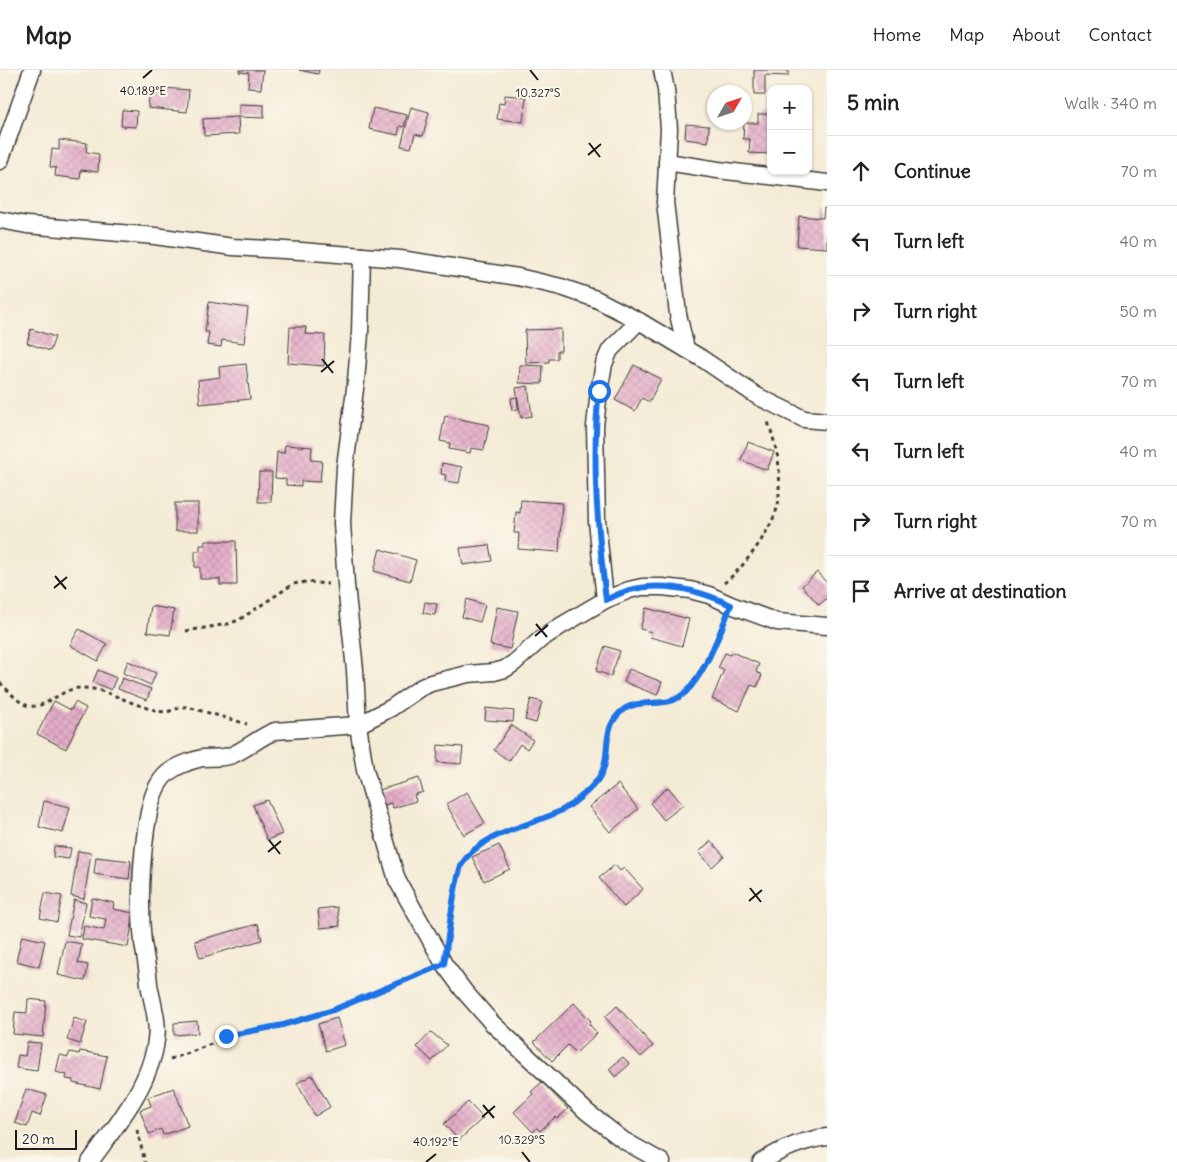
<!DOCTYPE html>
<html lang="en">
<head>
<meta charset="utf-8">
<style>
	:root { --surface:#fff; --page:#f2f2f2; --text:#222; --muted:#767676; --line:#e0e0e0 }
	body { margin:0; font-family:Delius,sans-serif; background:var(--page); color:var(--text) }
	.controls { position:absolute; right:15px; top:15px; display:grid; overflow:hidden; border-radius:10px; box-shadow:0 1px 4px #0004 }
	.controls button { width:45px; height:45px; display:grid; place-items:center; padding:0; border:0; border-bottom:1px solid var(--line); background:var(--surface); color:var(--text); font:25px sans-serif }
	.compass { position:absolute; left:707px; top:15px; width:45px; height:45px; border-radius:50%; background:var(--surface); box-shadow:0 1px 4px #0004; rotate:51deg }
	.scale { position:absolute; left:15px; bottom:12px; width:62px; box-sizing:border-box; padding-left:5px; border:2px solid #1c1c1c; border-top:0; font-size:14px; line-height:18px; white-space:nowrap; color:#1c1c1c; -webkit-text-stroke:4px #fbf7ec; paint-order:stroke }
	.stop { position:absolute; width:15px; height:15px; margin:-11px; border:4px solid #1a73e8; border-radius:50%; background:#fff }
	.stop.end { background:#1a73e8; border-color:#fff; box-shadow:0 1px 5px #0008 }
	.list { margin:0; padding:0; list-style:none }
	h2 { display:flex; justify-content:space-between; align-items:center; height:65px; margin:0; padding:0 20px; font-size:21px }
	h2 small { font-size:16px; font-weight:400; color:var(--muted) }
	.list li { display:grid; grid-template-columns:32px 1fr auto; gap:15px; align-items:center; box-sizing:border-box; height:70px; padding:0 20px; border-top:1px solid var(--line) }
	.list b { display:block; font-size:19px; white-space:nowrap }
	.list em { font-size:16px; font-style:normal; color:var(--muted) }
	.icon { flex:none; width:28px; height:28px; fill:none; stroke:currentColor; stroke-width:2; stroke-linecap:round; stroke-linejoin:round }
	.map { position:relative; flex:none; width:827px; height:1092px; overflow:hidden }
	header { display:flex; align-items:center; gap:30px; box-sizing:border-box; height:70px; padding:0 25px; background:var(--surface); border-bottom:1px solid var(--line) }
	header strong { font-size:24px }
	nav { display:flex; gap:28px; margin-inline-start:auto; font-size:18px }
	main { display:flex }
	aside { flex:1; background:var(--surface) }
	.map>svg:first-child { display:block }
	.building { fill:url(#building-cross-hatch) }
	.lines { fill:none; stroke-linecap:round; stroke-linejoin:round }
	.street-casing { stroke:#3c3b38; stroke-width:19 }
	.path { stroke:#3c3b38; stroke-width:3; stroke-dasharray:4 4; stroke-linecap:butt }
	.street { stroke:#fff; stroke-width:16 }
	.route { stroke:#1a73e8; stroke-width:6 }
	.ticks { fill:none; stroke:#1c1c1c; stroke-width:2 }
	.ticks-label { font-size:12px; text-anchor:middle; fill:#1c1c1c; stroke:#fbf7ec; stroke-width:4; stroke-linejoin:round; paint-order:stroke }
</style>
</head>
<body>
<header>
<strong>Map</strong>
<nav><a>Home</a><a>Map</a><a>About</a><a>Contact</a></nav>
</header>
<main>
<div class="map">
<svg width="827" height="1092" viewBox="0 0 827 1092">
	<defs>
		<pattern id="building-cross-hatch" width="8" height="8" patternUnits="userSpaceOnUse" patternTransform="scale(1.25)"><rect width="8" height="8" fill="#e4acc8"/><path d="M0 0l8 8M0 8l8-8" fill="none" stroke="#c393ab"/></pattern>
	</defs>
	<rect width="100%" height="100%" fill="#fbf7ec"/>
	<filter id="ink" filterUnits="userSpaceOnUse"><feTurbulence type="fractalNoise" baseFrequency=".02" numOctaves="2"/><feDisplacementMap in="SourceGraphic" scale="10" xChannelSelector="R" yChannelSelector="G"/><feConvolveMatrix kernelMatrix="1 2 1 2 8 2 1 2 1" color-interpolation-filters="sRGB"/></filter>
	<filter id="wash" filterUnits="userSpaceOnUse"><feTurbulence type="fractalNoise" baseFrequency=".0096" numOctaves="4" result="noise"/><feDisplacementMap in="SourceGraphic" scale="20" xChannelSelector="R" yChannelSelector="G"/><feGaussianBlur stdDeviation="1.12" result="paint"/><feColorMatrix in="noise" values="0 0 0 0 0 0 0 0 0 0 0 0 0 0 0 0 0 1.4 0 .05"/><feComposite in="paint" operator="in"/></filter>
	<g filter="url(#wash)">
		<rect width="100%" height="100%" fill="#f4ebd5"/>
		<g id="blocks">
			<g class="building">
				<polygon points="240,0 263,0 261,19 248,18 249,3 239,2"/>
				<polygon points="299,0 319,0 318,4"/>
				<polygon points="754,0 788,0 788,6 765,5 765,25 754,25"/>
				<polygon points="150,17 189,20 187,42 148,38"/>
				<polygon points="505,25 526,27 523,52 497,49 499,33 504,34"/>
				<polygon points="239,34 264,35 264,48 239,47"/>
				<polygon points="411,37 429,42 423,66 415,64 411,78 401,76"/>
				<polygon points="373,38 407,45 404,57 400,56 398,65 369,59"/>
				<polygon points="122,40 137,41 136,57 121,56"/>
				<polygon points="758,44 771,44 771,84 749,83 750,69 743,69 744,53 758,53"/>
				<polygon points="238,47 239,64 204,66 203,49"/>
				<polygon points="686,54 709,56 708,72 685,69"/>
				<polygon points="59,70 87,73 86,82 99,84 98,102 81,100 80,109 55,106 56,98 50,97 52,79 59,80"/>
				<polygon points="824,138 827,138 827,178 797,176 799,146 823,148"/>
				<polygon points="209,232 248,238 244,273 222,270 221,277 207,275 209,262 205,262"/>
				<polygon points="290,257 306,257 305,264 325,265 324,296 288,293"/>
				<polygon points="31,259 55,267 50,281 27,273"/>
				<polygon points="561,259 561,281 557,281 557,289 549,289 549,292 526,293 525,260"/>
				<polygon points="246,294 250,329 200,334 198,310 220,307 219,297"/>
				<polygon points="520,295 543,296 542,314 519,313"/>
				<polygon points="634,295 661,309 649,332 642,328 635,341 615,330"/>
				<polygon points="528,316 532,346 521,348 516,318"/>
				<polygon points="517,327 518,339 512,340 511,328"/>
				<polygon points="445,346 489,355 484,380 471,378 470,383 449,379 450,373 440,371"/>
				<polygon points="748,372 774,382 767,400 741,390"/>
				<polygon points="285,375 312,377 311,390 322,391 320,412 301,411 301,416 286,415 286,409 275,408 277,382 284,383"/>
				<polygon points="442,393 462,397 459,413 445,411 446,405 441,404"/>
				<polygon points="259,402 272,402 271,432 258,432"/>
				<polygon points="521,430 562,433 559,482 518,479 519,463 514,463 516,442 520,443"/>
				<rect x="175" y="433" width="23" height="28"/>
				<polygon points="205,471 236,471 237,515 220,515 220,509 200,509 200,497 195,497 195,481 200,481 200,475 205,475"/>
				<polygon points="489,475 492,491 463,495 460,478"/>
				<polygon points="380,479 416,490 410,511 374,501"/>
				<polygon points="817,502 827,513 827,528 819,535 802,516"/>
				<polygon points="467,529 485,535 480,552 462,547"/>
				<polygon points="425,532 437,534 435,545 423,543"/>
				<polygon points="151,536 174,540 170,565 147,562"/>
				<polygon points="497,537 518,541 510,579 490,575"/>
				<polygon points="646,538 689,549 682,576 650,567 652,562 640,559"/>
				<polygon points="79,559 107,574 98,591 70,575"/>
				<polygon points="605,576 620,581 611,606 596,601"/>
				<polygon points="732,582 759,594 756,602 762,605 757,617 751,615 739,641 712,629 724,600 718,598 725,583 730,585"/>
				<polygon points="128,591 156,603 151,615 123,603"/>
				<polygon points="629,599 662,612 657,625 624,612"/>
				<polygon points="98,600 116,608 111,620 93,612"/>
				<polygon points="122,608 151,619 147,630 118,619"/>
				<polygon points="531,629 542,632 536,653 525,650"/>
				<polygon points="54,631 71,640 75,632 86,638 66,679 37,664"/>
				<polygon points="486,638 514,641 513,652 485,650"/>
				<polygon points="511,655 533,670 527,679 520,674 509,691 494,680"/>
				<polygon points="438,675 463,677 461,694 437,692"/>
				<polygon points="419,708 423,722 414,725 416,731 393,738 391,733 381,736 376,721"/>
				<polygon points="618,714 638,739 610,762 589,737"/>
				<polygon points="668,717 683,735 664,750 650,733"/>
				<polygon points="467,722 485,753 464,765 446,734"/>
				<polygon points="267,730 282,764 267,770 253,735"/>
				<polygon points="44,731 70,737 63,763 39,757"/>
				<polygon points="711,771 724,786 712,797 699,782"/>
				<polygon points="499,775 510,799 484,811 472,787"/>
				<polygon points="54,776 71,778 69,789 53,787"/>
				<polygon points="78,781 91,783 84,829 71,826"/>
				<polygon points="96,787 131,791 129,809 94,804"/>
				<polygon points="615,795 620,801 624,798 643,819 624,837 599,808"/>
				<polygon points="45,823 62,826 57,852 40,848"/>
				<polygon points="92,828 114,833 113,839 134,843 128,877 82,869 84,856 104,860 106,849 89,846"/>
				<polygon points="74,830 86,833 79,867 67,865"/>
				<polygon points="337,837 340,856 320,858 318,839"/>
				<polygon points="258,854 262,870 200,888 195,871"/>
				<polygon points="22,866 45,871 39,897 16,891"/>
				<polygon points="65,871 82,874 78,893 88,895 85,911 58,905"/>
				<polygon points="28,929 46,931 43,967 13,964 15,942 27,943"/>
				<polygon points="574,933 591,951 589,954 597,963 576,983 568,975 552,991 534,972"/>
				<polygon points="617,936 653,976 641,987 605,947"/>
				<polygon points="74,948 87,952 80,974 67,970"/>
				<polygon points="337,948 345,975 326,981 318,954"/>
				<polygon points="197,951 198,963 174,965 174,953"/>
				<polygon points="431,962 447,975 432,991 417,977"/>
				<polygon points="27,972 41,973 37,1001 16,998 18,985 25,986"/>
				<polygon points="80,981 107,986 100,1019 73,1013 73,1010 66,1009 67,1005 56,1002 60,985 68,987 70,982 79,984"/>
				<polygon points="623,987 630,994 615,1007 609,999"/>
				<polygon points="312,1005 330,1037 315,1046 297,1013"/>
				<polygon points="542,1012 568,1039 557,1049 555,1047 540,1061 537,1058 533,1062 514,1042 533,1024 531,1022"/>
				<polygon points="174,1018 188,1056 163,1065 161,1059 149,1064 140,1040 151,1036 148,1027"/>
				<polygon points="26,1019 47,1025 40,1046 32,1043 27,1057 15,1053"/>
				<polygon points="468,1032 483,1048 459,1070 444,1054"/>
			</g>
		</g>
	</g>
	<g filter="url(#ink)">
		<use href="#blocks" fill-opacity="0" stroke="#3c3b38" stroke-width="1"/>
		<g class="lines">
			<defs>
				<g id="street">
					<polyline points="662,0 666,20 669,59 665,132 678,244 686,279"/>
					<polyline points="0,91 32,0"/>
					<polyline points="667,92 718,100 827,113"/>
					<polyline points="0,150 27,155 155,166 233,177 301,181 400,189 518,207 561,217 596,229 639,251 701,288 757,326 804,349 827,351"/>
					<polyline points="362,186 360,263 356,311 345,397 342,453 346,515 355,600 358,655 365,700 397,810 444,894 464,921 492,953 587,1042 623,1070 662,1092"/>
					<polyline points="605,530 597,451 595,356 599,321 604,294 610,280 639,251"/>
					<path d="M90 1092C115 1057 151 1014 156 970 159 952 152 932 149 914 148 900 145 886 143 873 139 835 141 796 146 759 149 743 151 723 162 709 170 698 189 691 202 688 211 687 222 689 232 685 247 679 259 667 275 661L358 655 391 638 420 618 431 613 468 604 494 602 505 599 514 593 541 569 559 557 605 530 629 520 642 517H662L690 520 709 525 731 535 777 552 827 556"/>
					<path d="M761 1092C782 1079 802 1070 827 1067"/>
				</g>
			</defs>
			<use href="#street" class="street-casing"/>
			<g class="path">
				<path d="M724 513C744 498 772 459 778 435 779 430 779 424 779 419 781 395 776 375 768 352"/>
				<polyline points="186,561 228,554 239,550 293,514 306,512 328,514"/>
				<path d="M0 613C9 620 19 635 30 636 46 639 62 618 80 618 104 617 131 635 155 640 159 641 165 643 170 641 177 639 181 636 188 637L247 654"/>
				<path d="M449 864C452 842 453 817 461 796 473 765 537 755 564 738 576 731 591 720 599 709 615 685 598 665 620 642 631 631 646 635 660 633 669 632 680 629 687 622 691 619 693 613 695 609 707 591 716 572 724 552"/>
				<polyline points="170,989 186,984 239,963 283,955 333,940 428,901"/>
				<polyline points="137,1060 145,1092"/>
			</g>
			<use href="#street" class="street"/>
		</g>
	</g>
	<g class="lines" filter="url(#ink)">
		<path class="route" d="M226 966 283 955 333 940 444 894C448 868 451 841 456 815 458 808 459 800 462 794 480 762 534 756 564 739 576 732 590 720 598 709 614 687 598 660 623 640 636 630 654 635 670 631 699 625 721 560 731 535 701 521 664 511 630 520 622 522 614 526 606 530 598 461 591 391 599 321"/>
	</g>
	<path class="ticks" d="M530 0 538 10M143 8 152 0M589 73 600 87M588 85 601 74M322 289 333 303M321 302 334 291M55 506 66 519M54 518 67 507M536 554 547 567M535 566 548 555M269 770 280 784M268 782 281 771M750 818 761 832M749 831 762 820M483 1035 494 1048M482 1047 495 1036M522 1082 530 1092M426 1092 436 1084"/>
	<g class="ticks-label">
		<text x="143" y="25">40.189°E</text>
		<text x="538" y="27">10.327°S</text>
		<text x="522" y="1074">10.329°S</text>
		<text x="436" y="1076">40.192°E</text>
	</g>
</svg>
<div class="controls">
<button>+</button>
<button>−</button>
</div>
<svg class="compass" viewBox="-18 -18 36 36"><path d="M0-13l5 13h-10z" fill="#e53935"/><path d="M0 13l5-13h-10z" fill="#767676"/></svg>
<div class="scale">20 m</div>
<div class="stop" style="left:599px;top:321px"></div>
<div class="stop end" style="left:226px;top:966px"></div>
</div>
<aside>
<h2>5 min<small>Walk · 340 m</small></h2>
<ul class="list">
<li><svg class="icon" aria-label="ahead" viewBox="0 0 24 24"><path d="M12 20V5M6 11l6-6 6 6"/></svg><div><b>Continue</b></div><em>70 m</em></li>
<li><svg class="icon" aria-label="left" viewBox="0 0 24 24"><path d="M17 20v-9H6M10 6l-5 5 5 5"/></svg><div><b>Turn left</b></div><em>40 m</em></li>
<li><svg class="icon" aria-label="right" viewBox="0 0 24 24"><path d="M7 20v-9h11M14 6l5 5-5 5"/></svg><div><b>Turn right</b></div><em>50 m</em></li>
<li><svg class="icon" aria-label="left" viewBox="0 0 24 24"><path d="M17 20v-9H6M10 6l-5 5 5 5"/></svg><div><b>Turn left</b></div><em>70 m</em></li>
<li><svg class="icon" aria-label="left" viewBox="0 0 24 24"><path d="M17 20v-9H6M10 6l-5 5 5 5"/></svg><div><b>Turn left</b></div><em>40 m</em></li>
<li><svg class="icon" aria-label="right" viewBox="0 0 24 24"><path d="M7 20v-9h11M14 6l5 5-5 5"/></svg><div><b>Turn right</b></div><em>70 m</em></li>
<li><svg class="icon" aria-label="arrive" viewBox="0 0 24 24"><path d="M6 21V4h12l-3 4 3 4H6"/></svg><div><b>Arrive at destination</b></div></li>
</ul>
</aside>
</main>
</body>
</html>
